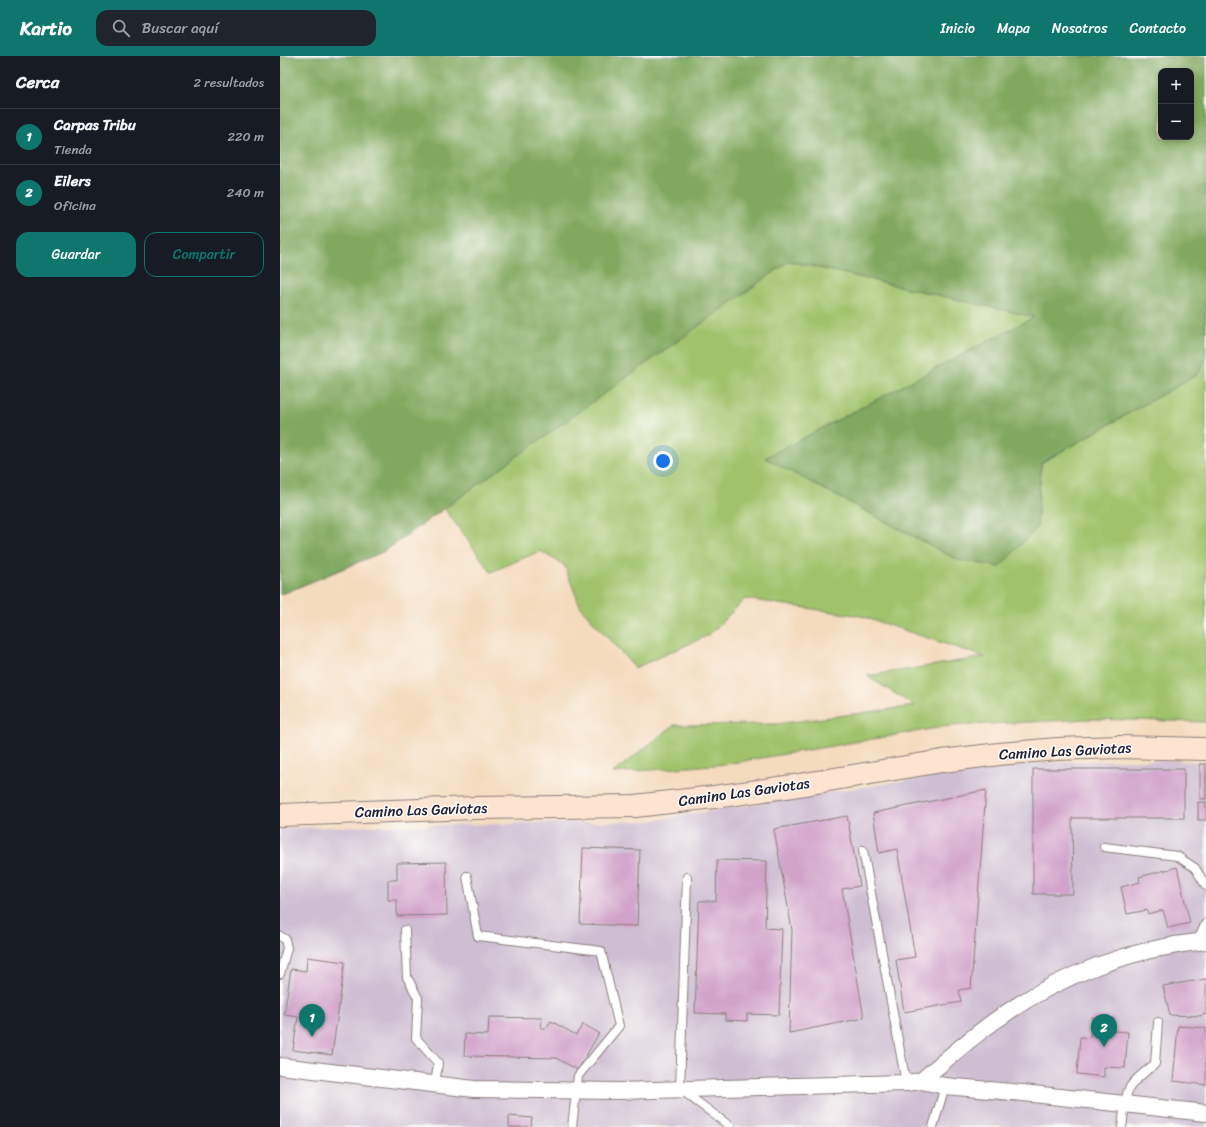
<!DOCTYPE html>
<html lang="es">
<head>
<meta charset="utf-8">
<style>
	:root { --surface:#171b24; --page:#20242c; --text:#f1f3f6; --muted:#9ea1a6; --line:#363941; --accent:#0f766e }
	body { margin:0; font-family:Sriracha,sans-serif; background:var(--page); color:var(--text) }
	.controls { position:absolute; right:12px; top:12px; display:grid; overflow:hidden; border-radius:8px; box-shadow:0 2px 6px #0003 }
	.controls button { width:36px; height:36px; display:grid; place-items:center; padding:0; border:0; border-bottom:1px solid var(--line); background:var(--surface); color:var(--text); font:20px sans-serif }
	.you { position:absolute; left:383px; top:405px; width:14px; height:14px; margin:-10px; border:3px solid #fff; border-radius:50%; background:#1a73e8; box-shadow:0 0 0 6px #1a73e833 }
	.badge { display:grid; place-items:center; width:26px; height:26px; border-radius:50%; background:var(--accent); color:#fff; font-size:13px; font-weight:700 }
	.pin { position:absolute; translate:-50% -33px; filter:drop-shadow(0 1px 2px #0008) }
	.pin::after { content:''; position:absolute; top:21px; width:14px; height:12px; background:inherit; clip-path:polygon(0 0,100% 0,50% 100%) }
	.list { margin:0; padding:0; list-style:none }
	h2 { display:flex; justify-content:space-between; align-items:center; height:52px; margin:0; padding:0 16px; font-size:17px }
	h2 small { font-size:13px; font-weight:400; color:var(--muted) }
	.list li { display:grid; grid-template-columns:26px 1fr auto; gap:12px; align-items:center; box-sizing:border-box; height:56px; padding:0 16px; border-top:1px solid var(--line) }
	.list b { display:block; font-size:15px; white-space:nowrap }
	.list p { margin:0; font-size:13px; white-space:nowrap; color:var(--muted) }
	.list em { font-size:13px; font-style:normal; color:var(--muted) }
	.actions { display:flex; gap:8px; padding:12px 16px }
	.actions a { flex:1; padding:9px 0; border:1px solid var(--accent); border-radius:12px; text-align:center; font-size:14px; color:var(--accent) }
	.actions .main { background:var(--accent); color:#fff }
	.icon { flex:none; width:22px; height:22px; fill:none; stroke:currentColor; stroke-width:2; stroke-linecap:round; stroke-linejoin:round }
	.map { position:relative; flex:none; width:926px; height:1071px; overflow:hidden }
	header { display:flex; align-items:center; gap:24px; box-sizing:border-box; height:56px; padding:0 20px; background:var(--accent); color:#fff }
	header strong { font-size:19px }
	nav { display:flex; gap:22px; margin-inline-start:auto; font-size:14px }
	.search { width:280px; height:36px; background:var(--page); display:flex; align-items:center; gap:10px; box-sizing:border-box; padding:0 14px; border-radius:12px; color:var(--muted); font-size:15px }
	main { display:flex }
	aside { flex:1; background:var(--surface) }
	.map>svg:first-child { display:block }
	.industrial { fill:#cdbed2 }
	.green { fill:#a0c26b; stroke:#617253 }
	.forest { fill:#80a85f; stroke:#51654d; fill-rule:evenodd }
	.building { fill:#d2a3ca }
	.lines { fill:none; stroke-linecap:round; stroke-linejoin:round }
	.lane-casing { stroke:#8b7e7c; stroke-width:10 }
	.street-casing { stroke:#8b7e7c; stroke-width:18 }
	.secondary-casing { stroke:#8b7e7c; stroke-width:24 }
	.lane { stroke:#fff; stroke-width:8 }
	.street { stroke:#fff; stroke-width:16 }
	.secondary { stroke:#fde4d0; stroke-width:22 }
	.labels { text-anchor:middle; stroke-width:3; stroke-linejoin:round; paint-order:stroke }
	.street-label { font-size:15px; fill:#22223b; stroke:#fdfcf7 }
</style>
</head>
<body>
<header>
<strong>Kartio</strong>
<div class="search"><svg class="icon" aria-label="search" viewBox="0 0 24 24"><circle cx="10" cy="10" r="6"/><path d="M15 15l6 6"/></svg>Buscar aquí</div>
<nav><a>Inicio</a><a>Mapa</a><a>Nosotros</a><a>Contacto</a></nav>
</header>
<main>
<aside>
<h2>Cerca<small>2 resultados</small></h2>
<ul class="list">
<li><span class="badge">1</span><div><b>Carpas Tribu</b><p>Tienda</p></div><em>220 m</em></li>
<li><span class="badge">2</span><div><b>Eilers</b><p>Oficina</p></div><em>240 m</em></li>
</ul>
<div class="actions"><a class="main">Guardar</a><a>Compartir</a></div>
</aside>
<div class="map">
<svg width="926" height="1071" viewBox="0 0 926 1071">
	<rect width="100%" height="100%" fill="#fdfcf7"/>
	<filter id="ink" filterUnits="userSpaceOnUse"><feTurbulence type="fractalNoise" baseFrequency=".025" numOctaves="2"/><feDisplacementMap in="SourceGraphic" scale="8" xChannelSelector="R" yChannelSelector="G"/><feConvolveMatrix kernelMatrix="1 2 1 2 8 2 1 2 1" color-interpolation-filters="sRGB"/></filter>
	<filter id="wash" filterUnits="userSpaceOnUse"><feTurbulence type="fractalNoise" baseFrequency=".012" numOctaves="4" result="noise"/><feDisplacementMap in="SourceGraphic" scale="16" xChannelSelector="R" yChannelSelector="G"/><feGaussianBlur stdDeviation="0.9" result="paint"/><feColorMatrix in="noise" values="0 0 0 0 0 0 0 0 0 0 0 0 0 0 0 0 0 1.4 0 .05"/><feComposite in="paint" operator="in"/></filter>
	<g filter="url(#wash)">
		<rect width="100%" height="100%" fill="#f4dbbe"/>
		<polygon class="industrial" points="858,704 926,706 926,1071 0,1071 0,772 369,765 685,715 745,708 805,705"/>
		<polygon class="green" points="509,205 755,261 486,402 678,504 757,471 761,407 918,318 926,302 926,666 811,663 669,670 446,708 333,717 394,669 496,668 635,650 587,620 705,601 581,560 465,543 429,579 355,612 301,552 284,509 260,495 211,516 164,452"/>
		<path class="forest" d="M0 0H926V302L918 318 761 407 757 471 720 511 678 504 485 402 754 261 509 205 105 495 0 539ZM881 15H911V81H881Z"/>
		<g id="blocks">
			<g class="building">
				<rect x="920" y="708" width="6" height="35"/>
				<polygon points="753,713 904,713 904,762 792,762 793,838 753,838"/>
				<polygon points="706,734 691,932 679,934 681,946 624,956 616,904 635,901 617,793 599,797 593,757"/>
				<rect x="918" y="746" width="8" height="18"/>
				<polygon points="567,760 580,830 562,833 584,962 509,977 512,874 494,773"/>
				<polygon points="303,792 360,794 357,870 300,868"/>
				<polygon points="437,804 487,805 485,872 502,873 499,959 467,958 467,965 445,964 445,958 415,957 419,845 436,845"/>
				<polygon points="166,806 167,859 117,860 117,844 108,844 108,824 117,824 117,807"/>
				<polygon points="897,811 910,867 888,872 883,854 868,858 867,854 847,858 841,831 860,826 859,821"/>
				<polygon points="27,901 65,906 52,999 13,994 18,961 4,959 11,913 26,915"/>
				<polygon points="926,923 926,958 920,960 890,959 883,930"/>
				<polygon points="209,961 262,962 261,972 266,972 271,965 296,979 303,968 319,977 298,1014 276,1002 184,1000 185,978 208,979"/>
				<polygon points="812,961 834,963 833,975 848,976 845,1012 824,1011 824,1021 797,1018 800,981 810,982"/>
				<polygon points="898,970 926,972 926,1029 893,1025"/>
				<polygon points="229,1060 252,1062 251,1071 229,1071"/>
			</g>
		</g>
	</g>
	<g filter="url(#ink)">
		<use href="#blocks" fill-opacity="0" stroke="#8b7e7c" stroke-width="1"/>
		<g class="lines">
			<defs>
				<g id="lane">
					<polyline points="824,791 897,800 915,812 926,830"/>
					<polyline points="583,794 626,1027"/>
					<polyline points="187,820 198,880 321,895 339,970 298,1020 292,1071"/>
					<polyline points="407,821 400,1033 451,1071"/>
					<polyline points="125,874 127,921 138,942 136,982 158,1007 155,1029"/>
					<polyline points="0,880 5,883 7,892 0,918"/>
					<polyline points="917,886 926,867"/>
					<polyline points="653,1071 665,1030"/>
					<path d="M842 1071C844 1060 844 1040 850 1031 856 1022 866 1015 875 1008L878 966"/>
				</g>
				<g id="street">
					<polyline points="0,1010 194,1033 337,1035 626,1027 641,1025 665,1030 753,1038 926,1057"/>
					<path d="M641 1025C667 1003 693 979 722 960 781 918 853 892 926 885"/>
				</g>
				<polyline id="secondary" points="0,759 195,752 355,750 434,741 513,730 662,705 719,698 777,693 839,691 926,693"/>
			</defs>
			<use href="#lane" class="lane-casing"/>
			<use href="#street" class="street-casing"/>
			<use href="#secondary" class="secondary-casing"/>
			<use href="#lane" class="lane"/>
			<use href="#street" class="street"/>
			<use href="#secondary" class="secondary"/>
		</g>
	</g>
	<g class="labels">
		<g class="street-label">
			<text transform="translate(785 695) rotate(-3)" y="5">Camino Las Gaviotas</text>
			<text transform="translate(464 736) rotate(-8)" y="5">Camino Las Gaviotas</text>
			<text transform="translate(141 754) rotate(-2)" y="5">Camino Las Gaviotas</text>
		</g>
	</g>
</svg>
<div class="controls">
<button>+</button>
<button>−</button>
</div>
<div class="you"></div>
<div class="pin badge" style="left:32px;top:981px">1</div>
<div class="pin badge" style="left:824px;top:991px">2</div>
</div>
</main>
</body>
</html>
